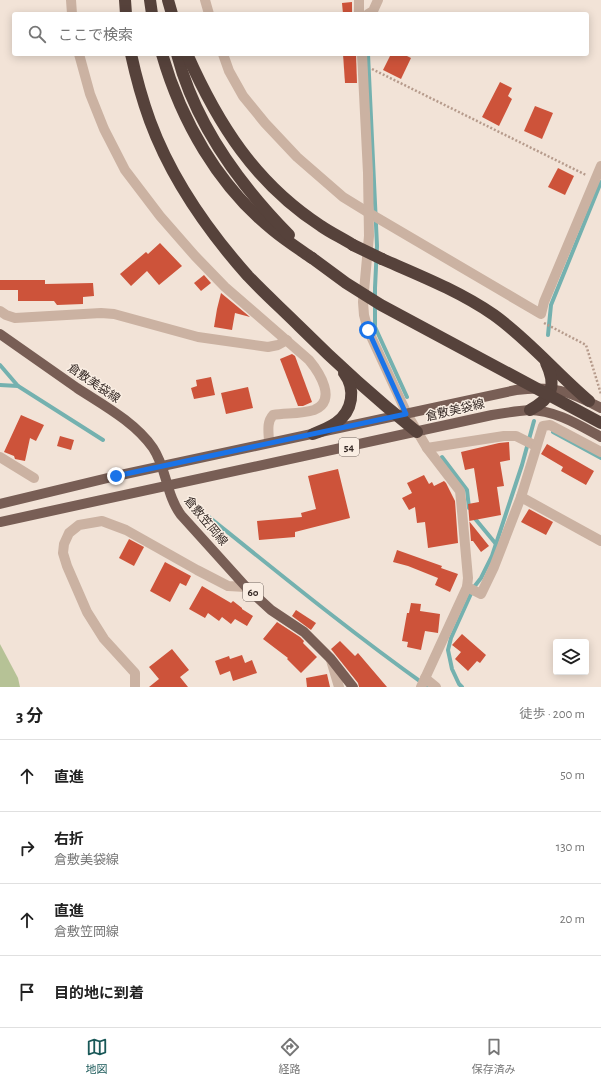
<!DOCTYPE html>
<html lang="ja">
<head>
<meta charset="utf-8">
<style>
	:root { --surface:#fff; --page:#f6f6f6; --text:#222; --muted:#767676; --line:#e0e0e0; --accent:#195858 }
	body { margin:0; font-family:"Alegreya Sans","Noto Sans JP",sans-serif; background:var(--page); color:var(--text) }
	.controls { position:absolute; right:12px; bottom:12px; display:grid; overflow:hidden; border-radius:4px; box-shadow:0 2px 10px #0003 }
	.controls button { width:36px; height:36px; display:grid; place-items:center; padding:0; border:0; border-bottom:1px solid var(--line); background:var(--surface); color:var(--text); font:20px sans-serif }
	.stop { position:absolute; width:12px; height:12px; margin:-9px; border:3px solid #1a73e8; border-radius:50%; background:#fff }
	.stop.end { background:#1a73e8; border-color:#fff; box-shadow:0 1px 4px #0008 }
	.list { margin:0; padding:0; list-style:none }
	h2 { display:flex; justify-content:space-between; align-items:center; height:52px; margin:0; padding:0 16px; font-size:17px }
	h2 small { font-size:13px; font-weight:400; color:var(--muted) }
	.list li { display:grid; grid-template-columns:26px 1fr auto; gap:12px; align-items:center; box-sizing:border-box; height:72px; padding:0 16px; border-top:1px solid var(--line) }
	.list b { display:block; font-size:15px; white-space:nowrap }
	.list p { margin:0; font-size:13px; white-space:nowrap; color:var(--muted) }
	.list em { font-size:13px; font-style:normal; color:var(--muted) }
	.icon { flex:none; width:22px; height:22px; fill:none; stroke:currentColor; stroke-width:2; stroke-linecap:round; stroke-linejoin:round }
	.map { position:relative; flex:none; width:601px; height:687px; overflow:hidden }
	.search { position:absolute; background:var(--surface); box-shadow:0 2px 10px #0003; left:12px; right:12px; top:12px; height:44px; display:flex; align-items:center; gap:10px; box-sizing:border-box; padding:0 14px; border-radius:4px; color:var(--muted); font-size:15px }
	.sheet { height:340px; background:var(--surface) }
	nav { display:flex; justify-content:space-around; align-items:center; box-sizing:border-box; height:56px; border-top:1px solid var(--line); background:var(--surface); font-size:11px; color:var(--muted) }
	nav a { display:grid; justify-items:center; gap:2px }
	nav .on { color:var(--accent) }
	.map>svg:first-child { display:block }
	.green { fill:#b6c296 }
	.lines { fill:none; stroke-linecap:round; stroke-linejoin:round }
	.stream { stroke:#74b1af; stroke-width:4 }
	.building { fill:#cd533a }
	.path { stroke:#b69b8c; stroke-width:2.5; stroke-dasharray:2 2; stroke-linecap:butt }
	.minor { stroke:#cbb2a2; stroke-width:10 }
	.major { stroke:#785e55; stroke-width:10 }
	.highway { stroke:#56423b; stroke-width:12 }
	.highway-bridge { stroke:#56423b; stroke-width:12 }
	.route { stroke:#1a73e8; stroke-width:5 }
	.labels { text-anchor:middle; stroke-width:3; stroke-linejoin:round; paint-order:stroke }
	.shield { fill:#faeee3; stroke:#70645e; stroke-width:1 }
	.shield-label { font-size:11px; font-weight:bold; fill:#352925 }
	.street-label { font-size:12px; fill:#352925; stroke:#faeee3 }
</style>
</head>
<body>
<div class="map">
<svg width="601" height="687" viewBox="0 0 601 687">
	<rect width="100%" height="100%" fill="#f2e3d7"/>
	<polygon class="green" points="0,644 18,678 20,687 0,687"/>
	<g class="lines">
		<g class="stream">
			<polyline points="368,54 377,246 375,288 375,327 407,397"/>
			<polyline points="548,335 551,305 601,182"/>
			<polyline points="0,365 18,386 103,440"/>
			<polyline points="0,385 18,386"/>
			<polyline points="553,432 601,458"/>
			<polyline points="442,457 467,490 469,508"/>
			<polyline points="472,515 496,544"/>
			<path d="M209 517C281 575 352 633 428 687"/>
			<polyline points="462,687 459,684 452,669 448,650 451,638 474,587 481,578 492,556 522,465 534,421"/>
		</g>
	</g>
	<g class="building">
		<polygon points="352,2 352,14 343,14 342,3"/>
		<polygon points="343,54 356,54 357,83 345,83"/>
		<polygon points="391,54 403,54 411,58 401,79 383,70"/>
		<polygon points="500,82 512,88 508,96 512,99 499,126 482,117"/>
		<polygon points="535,106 553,113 542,139 524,131"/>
		<polygon points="558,168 574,176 565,195 548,187"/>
		<polygon points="160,243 182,266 159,285 147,271 131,286 120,274 146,252 148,254"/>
		<polygon points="204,275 211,283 201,291 194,283"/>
		<polygon points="0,280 45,280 45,284 93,283 94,296 83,297 83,304 57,305 54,301 18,301 18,290 0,290"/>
		<polygon points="221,293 250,317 235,313 232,330 214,327 217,309"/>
		<polygon points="292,354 295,356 312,402 303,406 298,406 280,359"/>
		<polygon points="211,377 215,395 194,399 191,388 197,386 196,380"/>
		<polygon points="248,387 253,408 226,414 221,393"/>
		<polygon points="21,415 44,425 36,441 30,438 25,461 15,459 14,456 4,452"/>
		<polygon points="60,436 74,440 71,450 57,446"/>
		<polygon points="509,442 510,460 500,462 504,486 497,487 501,515 469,521 489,546 481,552 473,541 471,541 468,504 479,502 474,468 465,470 461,452 499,443"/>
		<polygon points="547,444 594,471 586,485 561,471 563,467 541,454"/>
		<polygon points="338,469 350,518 295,532 295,537 259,540 257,521 302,517 301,513 316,509 308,476"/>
		<polygon points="424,475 429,484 432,482 434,486 444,481 446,483 455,501 458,543 428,548 425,522 417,523 415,507 409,510 402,498 412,493 407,483"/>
		<polygon points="529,509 553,522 546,535 521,522"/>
		<polygon points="129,539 144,547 134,566 119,558"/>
		<polygon points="397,550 442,566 441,568 458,574 450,592 435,585 438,578 408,566 393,562"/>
		<polygon points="165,562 191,576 186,586 180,583 170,602 150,591"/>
		<polygon points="202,586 231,603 233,601 242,608 242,609 253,616 247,626 235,619 231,624 222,617 219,621 208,613 205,618 189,609"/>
		<polygon points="411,603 421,604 420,611 440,614 438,633 425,631 421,650 407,647 408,642 402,641 407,613 409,613"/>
		<polygon points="296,610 316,623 311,630 292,616"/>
		<polygon points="277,622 300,637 304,641 303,643 317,657 301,673 287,659 288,658 263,639"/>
		<polygon points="462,634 486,655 480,663 477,661 468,671 455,659 461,652 452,645"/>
		<polygon points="340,641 355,656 358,653 387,687 359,687 358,683 331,649"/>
		<polygon points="172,649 189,670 180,677 188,687 149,687 159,679 149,667"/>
		<polygon points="242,655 245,663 252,660 257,673 233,681 230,671 220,675 215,661 229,656 230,659"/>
		<polygon points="327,674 330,687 307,687 306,678"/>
	</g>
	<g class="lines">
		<g class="path">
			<polyline points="372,69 586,175"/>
			<polyline points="544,323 586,345 601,394"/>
		</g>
		<g class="minor">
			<polyline points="71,0 72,14"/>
			<polyline points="205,0 209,14"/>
			<polyline points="359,0 359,14"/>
			<polyline points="368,14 373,11 378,0"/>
			<path d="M79 54 90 94 104 129 125 170 160 216 195 256 225 287 309 360C319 372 338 401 314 410 301 414 286 413 273 415 266 423 269 433 269 443"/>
			<polyline points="223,54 229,71 243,96 265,123 297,157 343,197 369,213 541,314 544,302 601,166"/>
			<polyline points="362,54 368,173 369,236 363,302 364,315 368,330 407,414 427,448 460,491 461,500 468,578 467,587 421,687"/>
			<polyline points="0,311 6,315 15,318 101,313 114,314 198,337 268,347 278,345 287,340"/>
			<polyline points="427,448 504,436 516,436 536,446"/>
			<polyline points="0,457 34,478"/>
			<polyline points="521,497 601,541"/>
			<polyline points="467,587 481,594 494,567 521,497 543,426 550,425 601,452"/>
			<polyline points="331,660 339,687"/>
			<polyline points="425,678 436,687"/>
			<polyline points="135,687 135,673 104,639 87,612 67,566 63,553 64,544 69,533 79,525 102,521 126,530 197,570 228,586 246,587"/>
		</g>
		<g class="major">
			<path d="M0 334C26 352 51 370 77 388 103 405 135 422 153 448 167 469 166 495 181 515L246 587 271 610 304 632 331 659 353 687"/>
			<path d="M0 504 116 476 516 390C552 385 569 391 601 408"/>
			<path d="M0 522 492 415C504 413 516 411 529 410 555 410 579 425 601 437"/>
		</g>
		<g class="highway">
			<polyline points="125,0 126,14"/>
			<polyline points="150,0 152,14"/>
			<polyline points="168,0 172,14"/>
			<path d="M131 54C136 77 142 99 150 121 171 178 208 231 248 276 265 294 283 310 300 327 337 364 376 399 417 432"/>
			<path d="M162 54C181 120 218 186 273 230 285 240 299 249 312 258"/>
			<path d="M177 54C195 124 239 184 289 235"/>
			<path d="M187 54C218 124 255 183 321 226 331 233 342 238 353 245"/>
			<path d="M382 259C421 276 459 291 494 315 529 340 556 373 589 401"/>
			<path d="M530 410C552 398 557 386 546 363"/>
			<path d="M313 434C321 431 329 428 336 423 353 411 356 389 344 373"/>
		</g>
		<g class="highway-bridge">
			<polyline points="353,245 382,259"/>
			<polyline points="312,258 346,283 381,305 601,423"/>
		</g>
	</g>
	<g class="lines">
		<polyline class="route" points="116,476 406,414 368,330"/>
	</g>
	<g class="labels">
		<g class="shield">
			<rect x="339" y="438" width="20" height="18" rx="3"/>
			<rect x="243" y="583" width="20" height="18" rx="3"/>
		</g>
		<g class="shield-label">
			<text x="349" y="451">54</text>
			<text x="253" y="596">60</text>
		</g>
		<g class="street-label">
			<text transform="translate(94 383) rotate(34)" y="4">倉敷美袋線</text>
			<text transform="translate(455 410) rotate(-13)" y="4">倉敷美袋線</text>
			<text transform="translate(206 521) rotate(50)" y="4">倉敷笠岡線</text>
		</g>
	</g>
</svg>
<div class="controls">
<button><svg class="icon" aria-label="layers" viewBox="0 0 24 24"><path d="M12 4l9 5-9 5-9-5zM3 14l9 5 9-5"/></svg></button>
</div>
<div class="stop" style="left:368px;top:330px"></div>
<div class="stop end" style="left:116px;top:476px"></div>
<div class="search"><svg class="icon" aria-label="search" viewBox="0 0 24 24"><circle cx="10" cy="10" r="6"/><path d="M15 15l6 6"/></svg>ここで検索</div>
</div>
<section class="sheet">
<h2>3 分<small>徒歩 · 200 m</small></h2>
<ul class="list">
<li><svg class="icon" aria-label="ahead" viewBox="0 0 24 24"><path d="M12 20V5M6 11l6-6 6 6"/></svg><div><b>直進</b></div><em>50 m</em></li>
<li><svg class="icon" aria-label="right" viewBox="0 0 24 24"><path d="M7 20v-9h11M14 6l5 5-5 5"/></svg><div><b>右折</b><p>倉敷美袋線</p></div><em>130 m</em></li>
<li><svg class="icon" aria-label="ahead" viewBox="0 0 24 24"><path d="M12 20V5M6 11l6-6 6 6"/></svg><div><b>直進</b><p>倉敷笠岡線</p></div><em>20 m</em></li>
<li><svg class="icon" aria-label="arrive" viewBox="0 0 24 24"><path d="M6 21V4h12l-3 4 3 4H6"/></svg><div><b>目的地に到着</b></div></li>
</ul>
</section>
<nav>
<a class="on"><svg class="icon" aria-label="map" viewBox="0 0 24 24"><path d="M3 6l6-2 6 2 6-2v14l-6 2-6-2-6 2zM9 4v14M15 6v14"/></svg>地図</a>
<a><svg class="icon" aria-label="directions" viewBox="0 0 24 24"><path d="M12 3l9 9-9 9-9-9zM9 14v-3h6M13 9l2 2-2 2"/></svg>経路</a>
<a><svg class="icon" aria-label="saved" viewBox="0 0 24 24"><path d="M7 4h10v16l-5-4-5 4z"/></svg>保存済み</a>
</nav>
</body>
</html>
